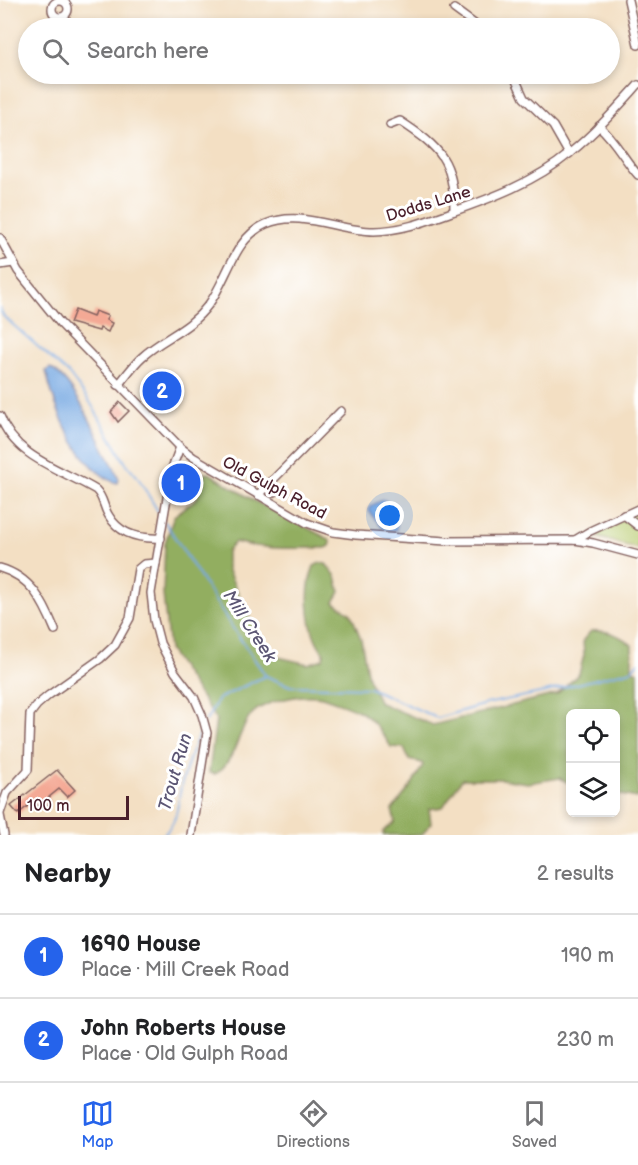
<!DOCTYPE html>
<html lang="en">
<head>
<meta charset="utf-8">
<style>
	:root { --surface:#fff; --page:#f2f2f2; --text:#202124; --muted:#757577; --line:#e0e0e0; --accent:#2563eb }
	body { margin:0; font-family:"Balsamiq Sans",sans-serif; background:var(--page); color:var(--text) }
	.controls { position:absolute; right:18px; bottom:18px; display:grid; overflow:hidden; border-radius:9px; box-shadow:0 3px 9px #0003 }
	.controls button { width:54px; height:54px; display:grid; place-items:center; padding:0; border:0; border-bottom:2px solid var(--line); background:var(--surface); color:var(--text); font:30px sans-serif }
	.scale { position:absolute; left:18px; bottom:15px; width:111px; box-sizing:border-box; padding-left:6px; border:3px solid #4a1f2b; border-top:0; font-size:16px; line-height:21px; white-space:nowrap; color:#4a1f2b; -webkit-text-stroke:4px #fff; paint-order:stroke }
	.you { position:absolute; left:390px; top:516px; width:21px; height:21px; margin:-15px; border:4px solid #fff; border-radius:50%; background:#1a73e8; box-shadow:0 0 0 9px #1a73e833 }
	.badge { display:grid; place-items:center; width:39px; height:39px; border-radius:50%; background:var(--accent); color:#fff; font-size:20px; font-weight:700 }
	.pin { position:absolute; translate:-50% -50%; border:3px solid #fff; box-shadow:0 2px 6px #0006 }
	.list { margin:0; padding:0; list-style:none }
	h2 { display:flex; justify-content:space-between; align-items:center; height:78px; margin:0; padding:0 24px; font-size:26px }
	h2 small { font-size:20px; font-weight:400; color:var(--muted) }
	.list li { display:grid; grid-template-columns:39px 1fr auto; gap:18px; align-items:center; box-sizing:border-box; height:84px; padding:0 24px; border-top:2px solid var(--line) }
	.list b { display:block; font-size:22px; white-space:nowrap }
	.list p { margin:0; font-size:20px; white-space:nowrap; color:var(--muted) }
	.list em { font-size:20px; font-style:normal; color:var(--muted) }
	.icon { flex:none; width:33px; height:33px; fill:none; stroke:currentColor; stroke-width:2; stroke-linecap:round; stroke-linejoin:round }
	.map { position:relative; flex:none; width:638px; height:835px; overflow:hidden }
	.search { position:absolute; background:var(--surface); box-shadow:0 3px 9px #0003; left:18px; right:18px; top:18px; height:66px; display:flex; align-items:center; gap:15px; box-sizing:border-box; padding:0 21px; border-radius:33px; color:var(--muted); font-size:22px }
	.sheet { height:246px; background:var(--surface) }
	nav { display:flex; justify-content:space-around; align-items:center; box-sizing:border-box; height:84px; border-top:2px solid var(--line); background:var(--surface); font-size:16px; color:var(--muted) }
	nav a { display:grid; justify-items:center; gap:3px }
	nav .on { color:var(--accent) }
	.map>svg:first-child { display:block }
	.green { fill:#b8ca6e; stroke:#81744c; stroke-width:1.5 }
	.forest { fill:#92ae61; stroke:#6e6646; stroke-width:1.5 }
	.water { fill:#77a9e2; stroke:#606486; stroke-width:1.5 }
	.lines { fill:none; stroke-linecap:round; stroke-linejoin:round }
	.stream { stroke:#77a9e2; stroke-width:2 }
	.building { fill:#f4a995 }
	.minor-casing { stroke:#856260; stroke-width:10 }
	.minor { stroke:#fff; stroke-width:7 }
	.labels { text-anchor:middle; stroke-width:6; stroke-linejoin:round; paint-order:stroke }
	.street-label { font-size:16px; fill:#4a1f2b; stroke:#fff }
	.water-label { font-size:18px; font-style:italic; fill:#5c5674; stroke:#fff }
</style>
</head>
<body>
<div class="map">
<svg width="638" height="835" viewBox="0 0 638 835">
	<rect width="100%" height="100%" fill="#fff"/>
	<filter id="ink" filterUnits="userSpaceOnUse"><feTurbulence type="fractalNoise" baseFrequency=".0167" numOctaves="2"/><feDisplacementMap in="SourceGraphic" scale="12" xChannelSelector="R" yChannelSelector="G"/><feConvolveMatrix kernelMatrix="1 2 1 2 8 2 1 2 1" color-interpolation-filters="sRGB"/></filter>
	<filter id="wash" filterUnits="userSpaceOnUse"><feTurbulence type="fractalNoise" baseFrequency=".008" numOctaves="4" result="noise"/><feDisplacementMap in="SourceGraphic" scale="24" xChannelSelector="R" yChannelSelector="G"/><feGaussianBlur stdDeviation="1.35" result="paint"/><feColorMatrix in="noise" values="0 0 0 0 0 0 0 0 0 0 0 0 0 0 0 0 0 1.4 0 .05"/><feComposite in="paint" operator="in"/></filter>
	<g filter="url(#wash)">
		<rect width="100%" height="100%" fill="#f3dfc3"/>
		<polygon class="green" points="638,512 638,549 597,537 595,535 598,530"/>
		<path class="forest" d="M209 473 253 500 329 539 331 543 330 546 326 548C296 548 264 550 235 542L227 551V569L260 640 278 657 308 664 323 659 324 653C307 633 304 590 314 566L320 563 326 564 336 576 340 592 334 602 351 614 361 639 368 678 380 703 433 725 557 694 579 674 584 655 583 640 591 631C608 630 618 634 632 645V670L638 672V798L616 794V714H570V784L560 778 528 783 501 779H462L443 807 429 809 431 823 422 835H383L384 831 395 822 392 810 411 786 423 765 422 763 409 760 404 748 391 747C382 733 372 717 357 710 353 708 326 698 322 697 303 693 263 701 251 715 237 733 235 763 215 774L209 773 216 719 169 650 163 594 165 543 174 516 197 498 203 474Z"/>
		<g class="water">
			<path d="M50 368C77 382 98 441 114 467L119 479 118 483C112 483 108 479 102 475 72 451 54 407 46 371Z"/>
			<path d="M383 500 386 501 393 512 392 517 397 523 396 530 383 529C379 521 371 517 369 510L372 505Z"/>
		</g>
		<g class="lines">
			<g class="stream">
				<polyline points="0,308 3,316 69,374 90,402 125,462 137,476 162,518"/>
				<polyline points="165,522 232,627 266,676 290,686 370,688 437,718 486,704 545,692 632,670 638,662"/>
				<polyline points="206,721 218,699 265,676"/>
				<path d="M164 835C181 815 176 806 182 783 187 764 194 744 203 726"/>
			</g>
		</g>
		<g id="blocks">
			<g class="building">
				<polygon points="75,310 93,317 95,311 108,316 106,320 112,323 108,332 100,328 99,331 70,323"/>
				<polygon points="164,375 168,380 164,384 173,395 165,403 151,387"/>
				<polygon points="120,402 129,411 118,422 111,412"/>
				<polygon points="177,477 186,477 185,489 190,489 190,496 176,495"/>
				<polygon points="57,770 75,790 67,797 59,789 48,798 51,802 46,806 44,803 38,806 34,801 18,814 11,806"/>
			</g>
		</g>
	</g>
	<g filter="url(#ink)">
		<use href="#blocks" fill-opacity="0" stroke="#856260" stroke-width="1.5"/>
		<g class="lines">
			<defs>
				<g id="minor">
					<polyline points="628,0 638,45"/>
					<circle cx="60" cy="9" r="8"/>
					<polyline points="454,9 480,28"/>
					<polyline points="513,74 524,98 553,126 569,154"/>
					<path d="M390 125 400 121C441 148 454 161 454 211"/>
					<path d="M599 126C615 140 624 159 638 175"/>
					<polyline points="0,238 18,271 60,323 180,447 193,457 307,523 333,532 356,535 446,541 575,540 593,543 638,555"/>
					<polyline points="0,265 13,263"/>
					<path d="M118 385C126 376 133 365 142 357 165 336 188 332 209 304 228 278 234 238 266 224 301 209 338 231 374 231 400 231 424 222 449 213 492 198 535 182 570 153 595 133 617 108 638 85"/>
					<path d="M0 416C15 458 61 469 96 490 104 498 103 507 109 516 120 535 141 539 161 538"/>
					<polyline points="180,447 172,468 151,593 154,620 160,643 175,672 194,697 202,715 207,733 191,835"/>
					<polyline points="265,488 275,492"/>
					<polyline points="258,495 341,411"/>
					<polyline points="624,515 638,526"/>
					<polyline points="575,540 590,531 638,509"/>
					<path d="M0 568C31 577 43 601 55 630"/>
					<polyline points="0,813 7,793 28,770 30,714 37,705 49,695 100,659 115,645 130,618 138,569 144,564 156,563"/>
					<polyline points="0,815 4,835"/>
				</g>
			</defs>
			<use href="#minor" class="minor-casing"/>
			<use href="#minor" class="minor"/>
		</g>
	</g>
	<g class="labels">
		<g class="street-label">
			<text transform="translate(428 203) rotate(-17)" y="6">Dodds Lane</text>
			<text transform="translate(275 487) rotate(28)" y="6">Old Gulph Road</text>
		</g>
		<g class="water-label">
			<text transform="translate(250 626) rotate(57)" y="6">Mill Creek</text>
			<text transform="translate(175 772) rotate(-74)" y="6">Trout Run</text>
		</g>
	</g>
</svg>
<div class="controls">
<button><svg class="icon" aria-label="locate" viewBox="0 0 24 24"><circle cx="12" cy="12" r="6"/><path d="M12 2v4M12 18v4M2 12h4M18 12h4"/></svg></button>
<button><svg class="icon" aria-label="layers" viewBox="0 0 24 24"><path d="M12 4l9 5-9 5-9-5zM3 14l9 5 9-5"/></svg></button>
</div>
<div class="scale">100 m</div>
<div class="you"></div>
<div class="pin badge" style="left:181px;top:483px">1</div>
<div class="pin badge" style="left:162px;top:391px">2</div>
<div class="search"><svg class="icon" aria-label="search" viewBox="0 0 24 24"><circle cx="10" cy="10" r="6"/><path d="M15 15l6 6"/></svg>Search here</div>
</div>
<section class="sheet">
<h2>Nearby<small>2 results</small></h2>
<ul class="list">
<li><span class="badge">1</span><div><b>1690 House</b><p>Place · Mill Creek Road</p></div><em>190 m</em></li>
<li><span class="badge">2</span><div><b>John Roberts House</b><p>Place · Old Gulph Road</p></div><em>230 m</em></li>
</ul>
</section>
<nav>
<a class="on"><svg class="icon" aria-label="map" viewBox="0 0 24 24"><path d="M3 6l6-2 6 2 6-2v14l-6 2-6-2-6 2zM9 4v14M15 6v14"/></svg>Map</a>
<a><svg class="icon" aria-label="directions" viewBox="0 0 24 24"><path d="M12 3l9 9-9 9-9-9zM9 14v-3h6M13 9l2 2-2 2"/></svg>Directions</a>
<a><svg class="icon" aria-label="saved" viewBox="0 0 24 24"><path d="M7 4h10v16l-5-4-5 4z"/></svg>Saved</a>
</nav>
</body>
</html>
